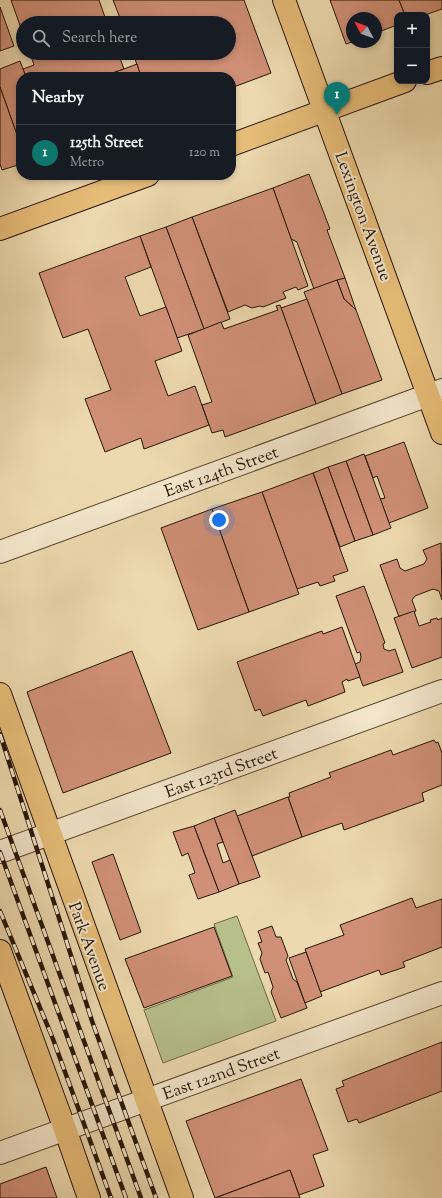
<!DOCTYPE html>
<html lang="en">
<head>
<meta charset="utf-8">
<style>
	:root { --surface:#171b24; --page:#242831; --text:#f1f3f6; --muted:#9ea1a6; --line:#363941; --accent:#0f766e }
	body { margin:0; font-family:"Sorts Mill Goudy",serif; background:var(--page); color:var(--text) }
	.controls { position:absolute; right:12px; top:12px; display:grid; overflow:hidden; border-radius:8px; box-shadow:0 2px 6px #0003 }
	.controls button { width:36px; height:36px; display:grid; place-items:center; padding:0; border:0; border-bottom:1px solid var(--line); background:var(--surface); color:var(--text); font:20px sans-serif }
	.compass { position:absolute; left:346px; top:12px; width:36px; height:36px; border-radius:50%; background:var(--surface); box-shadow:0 2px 6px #0003; rotate:311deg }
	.you { position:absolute; left:219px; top:520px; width:14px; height:14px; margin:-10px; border:3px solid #fff; border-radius:50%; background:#1a73e8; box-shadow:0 0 0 6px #1a73e833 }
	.badge { display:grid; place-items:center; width:26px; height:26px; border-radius:50%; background:var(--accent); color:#fff; font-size:13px; font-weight:700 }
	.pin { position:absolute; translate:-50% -33px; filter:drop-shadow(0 1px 2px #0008) }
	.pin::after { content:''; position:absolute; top:21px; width:14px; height:12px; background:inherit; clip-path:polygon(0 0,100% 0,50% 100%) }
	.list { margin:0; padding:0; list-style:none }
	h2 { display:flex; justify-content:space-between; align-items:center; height:52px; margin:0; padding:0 16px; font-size:17px }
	h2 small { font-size:13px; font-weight:400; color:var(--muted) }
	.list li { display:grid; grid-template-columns:26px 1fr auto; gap:12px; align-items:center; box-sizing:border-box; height:56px; padding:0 16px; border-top:1px solid var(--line) }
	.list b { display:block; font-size:15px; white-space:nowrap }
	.list p { margin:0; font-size:13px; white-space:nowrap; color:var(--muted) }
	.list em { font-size:13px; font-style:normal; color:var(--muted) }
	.icon { flex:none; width:22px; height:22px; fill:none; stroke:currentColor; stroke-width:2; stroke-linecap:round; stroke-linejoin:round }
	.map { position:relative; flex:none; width:442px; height:1198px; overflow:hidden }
	.search { position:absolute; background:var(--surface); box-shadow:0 2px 6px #0003; left:16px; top:16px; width:220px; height:44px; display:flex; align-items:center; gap:10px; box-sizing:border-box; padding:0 14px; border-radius:22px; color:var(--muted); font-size:15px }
	.panel { position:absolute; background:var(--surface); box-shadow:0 2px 6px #0003; left:16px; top:72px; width:220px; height:108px; border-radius:16px }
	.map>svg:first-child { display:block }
	.green { fill:#b7bf8b; stroke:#6e6a46 }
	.building { fill:#d09077; stroke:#251400 }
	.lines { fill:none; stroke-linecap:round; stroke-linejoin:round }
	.minor-casing { stroke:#57452c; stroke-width:24 }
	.major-casing { stroke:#251400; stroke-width:24 }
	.minor { stroke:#f3e6cb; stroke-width:22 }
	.major { stroke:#e6bc78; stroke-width:22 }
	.rail-casing { stroke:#251400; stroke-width:4.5 }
	.rail { stroke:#f3e6cb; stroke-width:3; stroke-dasharray:9; stroke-linecap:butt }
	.labels { text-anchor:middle; stroke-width:4; stroke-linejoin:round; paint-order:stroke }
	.street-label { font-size:17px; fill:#251400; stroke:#f3e6cb }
</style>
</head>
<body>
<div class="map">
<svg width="442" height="1198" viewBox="0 0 442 1198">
	<rect width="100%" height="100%" fill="#edd9af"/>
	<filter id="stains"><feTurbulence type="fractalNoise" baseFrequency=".005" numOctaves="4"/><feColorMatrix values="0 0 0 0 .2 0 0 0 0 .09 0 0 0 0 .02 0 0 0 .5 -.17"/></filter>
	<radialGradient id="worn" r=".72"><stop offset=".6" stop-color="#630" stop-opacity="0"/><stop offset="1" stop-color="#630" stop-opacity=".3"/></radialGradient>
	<polygon class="green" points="237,916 276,1021 163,1063 144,1010 233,977 214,924"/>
	<g class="building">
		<polygon points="11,0 99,0 107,23 23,23 23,34"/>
		<polygon points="113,0 244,0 271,73 231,88 231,77 141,77 133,53 229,53 229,23 122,23"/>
		<polygon points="330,0 399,0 405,15 397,15 397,25 376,33 376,18 352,18 352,42 346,44"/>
		<polygon points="399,0 442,0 442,9 425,15 405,15"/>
		<polygon points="0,7 14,46 0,51"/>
		<polygon points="30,53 118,53 124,69 101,77 26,77 23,69 34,65"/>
		<polygon points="20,61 26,77 21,77 21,146 0,87 0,69"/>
		<polygon points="137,64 141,77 101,77 124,69"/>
		<polygon points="0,87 21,146 21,164 2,170 0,164"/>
		<polygon points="309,174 330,229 327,230 345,278 314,289 297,242 291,239 273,188"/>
		<polygon points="273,188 308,286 298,290 296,287 283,292 286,298 263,307 260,306 252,308 245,305 228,312 192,217"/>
		<polygon points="192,217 230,319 204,329 166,227"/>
		<polygon points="166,227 204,329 177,338 140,236"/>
		<polygon points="140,236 151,267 125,277 140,316 166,307 182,351 155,361 168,396 195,386 209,425 144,449 141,438 105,452 85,399 111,390 88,329 63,338 39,273"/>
		<polygon points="345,278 356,310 344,299 337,280"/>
		<polygon points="337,280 344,299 356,310 382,380 342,394 304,292"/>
		<polygon points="307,299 342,394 316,404 281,308"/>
		<polygon points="280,305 316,404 225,437 223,430 212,433 202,405 212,402 188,335 221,322 224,329 278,310 276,306"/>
		<polygon points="404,442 428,508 389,523 380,499 385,498 377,476 373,478 365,456"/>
		<polygon points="364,454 391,528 373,535 346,461"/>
		<polygon points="346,461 373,535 355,541 328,467"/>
		<polygon points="328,467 355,541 340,547 313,473"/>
		<polygon points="313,473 348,571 333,576 335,581 320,586 318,582 297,589 262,492"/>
		<polygon points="262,492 299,594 249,612 212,509"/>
		<polygon points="212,509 249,612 198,630 161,528"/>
		<polygon points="441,543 442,600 439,591 433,589 415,596 412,600 416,611 399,617 380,565 397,559 400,568 405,571 424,564 427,559 423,550"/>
		<polygon points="364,586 385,643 383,644 384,649 389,651 395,649 403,672 363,686 355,664 360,662 361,657 360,652 357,653 336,596"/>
		<polygon points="414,611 419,626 431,622 430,620 437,618 438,620 442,618 442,657 412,668 394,618"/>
		<polygon points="342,627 360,677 348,681 347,679 342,682 345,692 308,706 306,700 263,716 260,709 255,711 237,662 322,631 323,634"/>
		<polygon points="132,651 171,753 63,793 27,692"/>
		<polygon points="434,740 436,743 438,742 442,753 442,785 422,793 424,801 344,830 342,823 302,837 288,797 290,797 289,793 331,777 329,773 391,750 393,755"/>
		<polygon points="288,797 302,837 252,856 237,816"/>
		<polygon points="235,810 260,877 239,884 214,818"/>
		<polygon points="214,818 223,842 217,844 223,863 230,860 239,884 219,892 194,826"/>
		<polygon points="194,826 219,892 198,899 189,875 195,873 188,853 182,856 173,832"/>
		<polygon points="113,854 141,932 120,940 92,862"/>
		<polygon points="412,898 416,908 442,899 442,947 403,962 405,967 381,975 379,970 320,992 305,949 344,935 340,925"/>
		<polygon points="272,926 276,937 281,937 288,956 286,960 293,979 297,982 307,1008 281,1018 271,992 273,987 268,972 265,973 260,959 262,953 258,943 262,942 258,931"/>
		<polygon points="214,927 232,976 144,1008 125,959"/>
		<polygon points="306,952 322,996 305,1003 289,958"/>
		<polygon points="442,1042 442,1091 359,1123 357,1119 348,1122 336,1089 344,1086 342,1081"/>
		<polygon points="301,1079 328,1150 313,1155 324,1186 299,1195 290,1170 215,1198 186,1121"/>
		<polygon points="46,1167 57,1198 0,1198 0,1184"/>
		<polygon points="290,1170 300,1198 215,1198"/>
	</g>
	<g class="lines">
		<defs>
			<g id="minor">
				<polyline points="0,552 442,390"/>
				<polyline points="0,852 442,691"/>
				<polyline points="0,1153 442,993"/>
			</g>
			<g id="major">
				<polyline points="284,0 442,433"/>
				<polyline points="427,73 442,68"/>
				<polyline points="231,145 405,81"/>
				<polyline points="0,229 148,175"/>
				<polyline points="0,694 182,1198"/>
				<polyline points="0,951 65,1129 89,1198"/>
			</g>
		</defs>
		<use href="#minor" class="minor-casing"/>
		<use href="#major" class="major-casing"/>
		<use href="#minor" class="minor"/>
		<use href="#major" class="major"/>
		<defs>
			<g id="rail">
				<polyline points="0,734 92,1021 156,1198"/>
				<polyline points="0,810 141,1198"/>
				<polyline points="0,852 126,1198"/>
				<polyline points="0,911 53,1039 111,1198"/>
			</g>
		</defs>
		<use href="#rail" class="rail-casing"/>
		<use href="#rail" class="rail"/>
	</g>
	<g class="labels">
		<g class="street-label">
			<text transform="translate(364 216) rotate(70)" y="6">Lexington Avenue</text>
			<text transform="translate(221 471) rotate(-20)" y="6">East 124th Street</text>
			<text transform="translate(221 772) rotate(-20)" y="6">East 123rd Street</text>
			<text transform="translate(90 946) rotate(70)" y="6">Park Avenue</text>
			<text transform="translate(221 1073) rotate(-20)" y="6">East 122nd Street</text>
		</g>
	</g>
	<rect width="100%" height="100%" filter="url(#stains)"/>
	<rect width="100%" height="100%" fill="url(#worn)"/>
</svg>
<div class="controls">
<button>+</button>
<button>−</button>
</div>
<svg class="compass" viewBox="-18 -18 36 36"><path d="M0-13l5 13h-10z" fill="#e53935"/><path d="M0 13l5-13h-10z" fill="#9ea1a6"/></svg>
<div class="you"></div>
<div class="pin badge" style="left:337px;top:115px">1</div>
<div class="search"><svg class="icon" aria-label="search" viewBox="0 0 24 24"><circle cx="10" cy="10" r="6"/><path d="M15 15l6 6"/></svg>Search here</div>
<section class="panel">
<h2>Nearby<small></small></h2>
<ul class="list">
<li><span class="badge">1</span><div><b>125th Street</b><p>Metro</p></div><em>120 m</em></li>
</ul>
</section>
</div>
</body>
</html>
